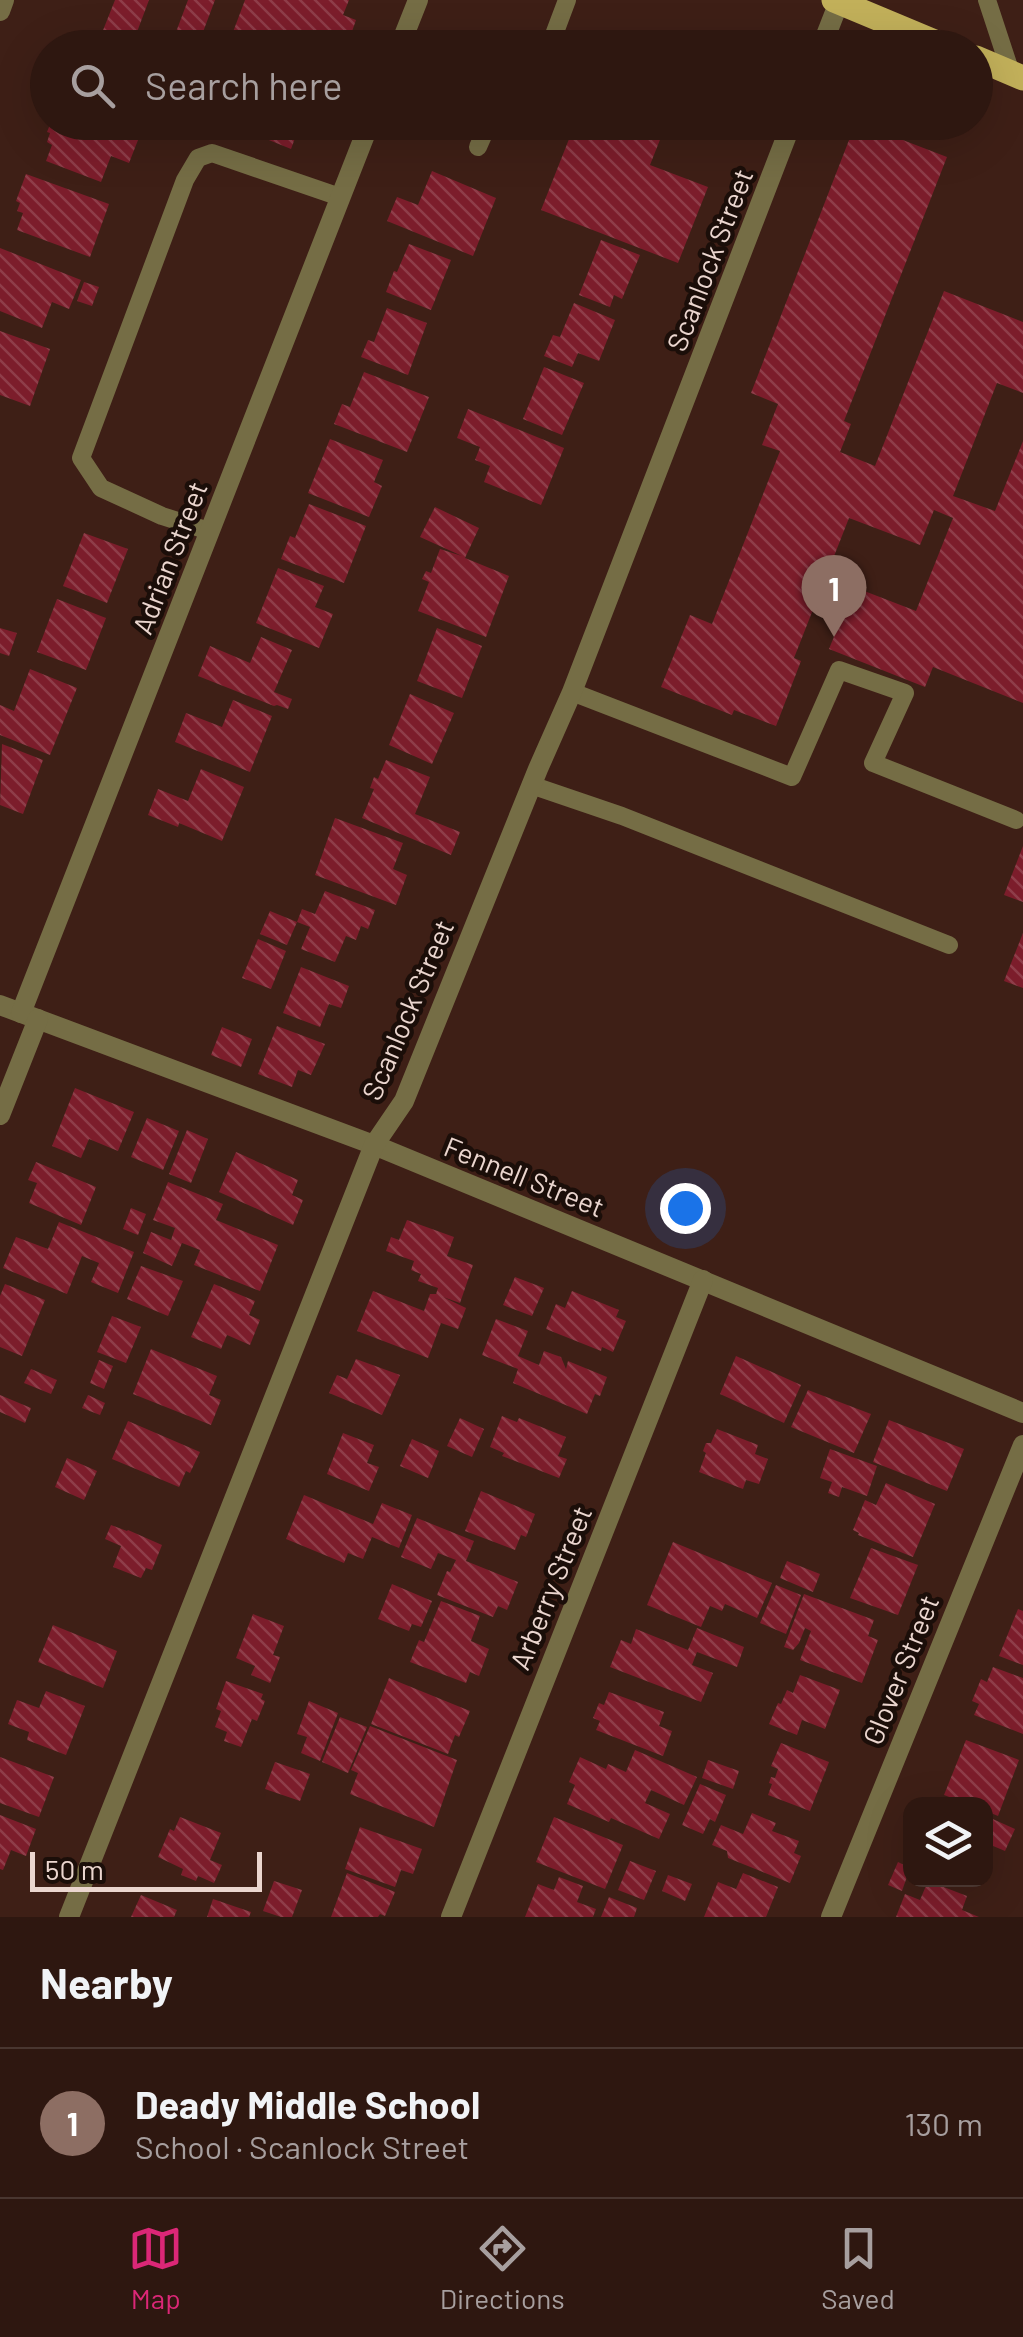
<!DOCTYPE html>
<html lang="en">
<head>
<meta charset="utf-8">
<style>
	:root { --surface:#2e1710; --page:#3a241e; --text:#f1f3f6; --muted:#a79f9f; --line:#493630; --accent:#db2777 }
	body { margin:0; font-family:Barlow,sans-serif; background:var(--page); color:var(--text) }
	.controls { position:absolute; right:30px; bottom:30px; display:grid; overflow:hidden; border-radius:20px; box-shadow:0 10px 40px #0002 }
	.controls button { width:90px; height:90px; display:grid; place-items:center; padding:0; border:0; border-bottom:2px solid var(--line); background:var(--surface); color:var(--text); font:50px sans-serif }
	.scale { position:absolute; left:30px; bottom:25px; width:232px; box-sizing:border-box; padding-left:10px; border:5px solid #ebd6cf; border-top:0; font-size:28px; line-height:35px; white-space:nowrap; color:#ebd6cf; -webkit-text-stroke:8px #1b0e09; paint-order:stroke }
	.you { position:absolute; left:685px; top:1208px; width:35px; height:35px; margin:-25px; border:8px solid #fff; border-radius:50%; background:#1a73e8; box-shadow:0 0 0 15px #1a73e833 }
	.badge { display:grid; place-items:center; width:65px; height:65px; border-radius:50%; background:var(--accent); color:#fff; font-size:32px; font-weight:700 }
	.pin { position:absolute; translate:-50% -82px; filter:drop-shadow(0 2px 5px #0008) }
	.pin::after { content:''; position:absolute; top:52px; width:35px; height:30px; background:inherit; clip-path:polygon(0 0,100% 0,50% 100%) }
	.list { margin:0; padding:0; list-style:none }
	h2 { display:flex; justify-content:space-between; align-items:center; height:130px; margin:0; padding:0 40px; font-size:42px }
	h2 small { font-size:32px; font-weight:400; color:var(--muted) }
	.list li { display:grid; grid-template-columns:65px 1fr auto; gap:30px; align-items:center; box-sizing:border-box; height:150px; padding:0 40px; border-top:2px solid var(--line) }
	.list b { display:block; font-size:38px; white-space:nowrap }
	.list p { margin:0; font-size:32px; white-space:nowrap; color:var(--muted) }
	.list em { font-size:32px; font-style:normal; color:var(--muted) }
	.icon { flex:none; width:55px; height:55px; fill:none; stroke:currentColor; stroke-width:2; stroke-linecap:round; stroke-linejoin:round }
	.map { position:relative; flex:none; width:1023px; height:1917px; overflow:hidden }
	.search { position:absolute; background:var(--surface); box-shadow:0 10px 40px #0002; left:30px; right:30px; top:30px; height:110px; display:flex; align-items:center; gap:25px; box-sizing:border-box; padding:0 35px; border-radius:55px; color:var(--muted); font-size:38px }
	.sheet { height:280px; background:var(--surface) }
	nav { display:flex; justify-content:space-around; align-items:center; box-sizing:border-box; height:140px; border-top:2px solid var(--line); background:var(--surface); font-size:28px; color:var(--muted) }
	nav a { display:grid; justify-items:center; gap:5px }
	nav .on { color:var(--accent) }
	.map>svg:first-child { display:block }
	.building { fill:url(#building-back-hatch) }
	.lines { fill:none; stroke-linecap:round; stroke-linejoin:round }
	.service { stroke:#756d45; stroke-width:18 }
	.minor { stroke:#756d45; stroke-width:20 }
	.primary { stroke:#c2b05a; stroke-width:25 }
	.labels { text-anchor:middle; stroke-width:9; stroke-linejoin:round; paint-order:stroke }
	.street-label { font-size:28px; fill:#ebd6cf; stroke:#1b0e09 }
</style>
</head>
<body>
<div class="map">
<svg width="1023" height="1917" viewBox="0 0 1023 1917">
	<defs>
		<pattern id="building-back-hatch" width="6" height="6" patternUnits="userSpaceOnUse" patternTransform="scale(2.5)"><rect width="6" height="6" fill="#7c1d2b"/><path d="M-1 5l2 2M0 0l6 6M5-1l2 2" fill="none" stroke="#8f3d49"/></pattern>
	</defs>
	<rect width="100%" height="100%" fill="#3e1f16"/>
	<g class="building">
		<polygon points="115,0 149,0 131,48 96,48"/>
		<polygon points="188,0 215,0 197,48 170,48"/>
		<polygon points="245,0 349,0 343,15 356,20 348,43 334,37 330,48 227,48"/>
		<polygon points="51,122 108,122 140,135 129,163 111,156 101,182 46,161 52,145 47,142 50,133 47,132"/>
		<polygon points="224,122 301,122 291,149"/>
		<polygon points="593,122 667,122 650,165 708,187 678,263 541,210 571,134 587,140"/>
		<polygon points="856,122 947,157 844,421 851,424 840,452 875,466 944,291 1023,322 1023,393 997,383 953,496 995,511 1023,441 1023,703 933,667 925,687 829,649 854,587 916,611 953,518 934,510 920,545 849,518 794,658 801,661 776,726 734,710 732,715 661,687 690,615 712,624 780,451 762,445 778,404 751,393"/>
		<polygon points="432,171 496,198 473,256 387,221 397,197 418,205"/>
		<polygon points="26,174 109,204 90,257 17,230 23,213 17,211 20,203 16,201"/>
		<polygon points="601,240 640,255 622,299 614,295 610,307 579,295"/>
		<polygon points="409,244 451,260 431,310 386,292 394,271 397,272"/>
		<polygon points="0,248 81,280 69,309 52,302 42,328 0,311"/>
		<polygon points="84,282 99,287 92,306 77,301"/>
		<polygon points="574,303 615,320 599,361 578,353 572,367 544,356 553,335 560,337"/>
		<polygon points="387,308 427,323 408,375 361,357 368,340 374,342"/>
		<polygon points="0,331 50,349 30,406 0,395"/>
		<polygon points="544,367 584,383 562,435 523,419"/>
		<polygon points="364,372 429,397 407,452 334,424 342,404 350,407"/>
		<polygon points="468,409 564,448 541,505 484,482 490,466 475,460 480,447 457,438"/>
		<polygon points="330,439 383,460 374,482 382,486 369,517 308,493"/>
		<polygon points="309,504 366,526 344,583 281,559 290,536 295,538"/>
		<polygon points="435,507 479,528 465,558 509,576 486,637 418,611 429,582 422,579 426,571 431,573 440,549 462,556 420,537"/>
		<polygon points="84,533 128,549 107,603 63,586"/>
		<polygon points="278,568 324,586 315,607 333,614 319,648 256,623"/>
		<polygon points="57,599 106,618 86,670 37,652"/>
		<polygon points="0,628 17,633 9,656 0,653"/>
		<polygon points="437,628 482,646 462,698 417,681"/>
		<polygon points="261,637 292,650 274,692 292,699 288,709 277,705 274,706 198,676 210,646 250,663"/>
		<polygon points="30,669 77,688 50,755 0,735 0,705 14,711"/>
		<polygon points="410,694 454,713 432,764 389,745"/>
		<polygon points="233,700 272,716 250,772 175,742 186,713 222,727"/>
		<polygon points="2,744 43,760 23,814 0,805"/>
		<polygon points="386,760 430,777 415,814 460,832 451,855 362,818 374,789 370,788 374,777 378,779"/>
		<polygon points="201,769 244,787 222,841 179,823 178,827 148,815 158,789 188,801"/>
		<polygon points="335,818 403,843 393,869 407,875 396,905 315,875"/>
		<polygon points="1023,846 1023,902 1004,895"/>
		<polygon points="325,891 375,910 368,929 361,926 356,940 346,936 335,962 301,949 310,927 297,922 287,945 260,934 270,911 297,922 302,909 315,914"/>
		<polygon points="1023,933 1023,988 1004,981"/>
		<polygon points="258,939 286,951 271,989 242,978"/>
		<polygon points="301,967 349,986 341,1008 329,1004 320,1027 283,1013"/>
		<polygon points="277,1026 325,1044 311,1075 298,1070 292,1087 258,1074"/>
		<polygon points="222,1027 252,1039 241,1067 211,1055"/>
		<polygon points="75,1088 134,1112 118,1151 89,1139 81,1158 52,1146"/>
		<polygon points="147,1118 179,1131 163,1170 131,1157"/>
		<polygon points="187,1130 208,1139 191,1183 169,1174"/>
		<polygon points="236,1152 298,1180 292,1195 303,1200 293,1225 219,1192"/>
		<polygon points="36,1162 96,1187 81,1225 29,1203 37,1183 28,1180"/>
		<polygon points="168,1182 223,1204 216,1220 278,1245 260,1291 194,1265 200,1250 182,1243 172,1266 143,1253 151,1232 171,1240 175,1228 153,1220"/>
		<polygon points="131,1208 146,1214 138,1235 123,1229"/>
		<polygon points="407,1220 454,1237 447,1256 473,1265 460,1303 443,1297 466,1308 458,1329 441,1323 428,1358 357,1331 373,1291 424,1311 430,1294 436,1294 438,1288 418,1281 421,1274 411,1270 414,1261 386,1251 391,1237 399,1240"/>
		<polygon points="59,1222 134,1252 118,1293 91,1282 99,1263 82,1256 67,1294 3,1268 16,1237 48,1249"/>
		<polygon points="141,1266 183,1281 168,1316 127,1299"/>
		<polygon points="515,1277 544,1288 532,1316 503,1305"/>
		<polygon points="5,1284 45,1300 22,1356 0,1347 0,1296"/>
		<polygon points="214,1284 255,1301 249,1315 260,1320 250,1345 227,1335 221,1349 191,1337"/>
		<polygon points="572,1291 619,1310 616,1317 626,1321 613,1352 602,1347 601,1351 546,1329 556,1304 565,1308"/>
		<polygon points="112,1316 141,1327 126,1363 97,1352"/>
		<polygon points="496,1319 528,1331 518,1356 539,1365 544,1351 561,1357 566,1369 568,1361 607,1377 600,1396 595,1394 587,1414 513,1383 518,1369 482,1355"/>
		<polygon points="151,1349 217,1376 209,1395 221,1400 211,1425 133,1394"/>
		<polygon points="736,1356 801,1385 784,1423 720,1394"/>
		<polygon points="356,1359 400,1375 382,1415 329,1393 337,1375 347,1379"/>
		<polygon points="99,1360 113,1366 104,1389 90,1383"/>
		<polygon points="31,1369 57,1380 51,1394 24,1383"/>
		<polygon points="808,1390 871,1414 854,1453 791,1427"/>
		<polygon points="0,1395 31,1408 25,1423 0,1412"/>
		<polygon points="88,1395 105,1403 100,1415 82,1408"/>
		<polygon points="502,1416 517,1422 519,1418 566,1437 558,1456 567,1459 559,1478 502,1456 504,1453 490,1447"/>
		<polygon points="460,1418 484,1429 472,1457 447,1446"/>
		<polygon points="889,1420 964,1449 947,1491 873,1462"/>
		<polygon points="128,1421 200,1452 190,1473 186,1471 179,1487 112,1459"/>
		<polygon points="717,1429 758,1445 755,1454 768,1459 759,1484 746,1480 743,1489 699,1472 706,1453 703,1451 706,1443 711,1443"/>
		<polygon points="343,1433 374,1445 367,1463 379,1467 369,1491 327,1474"/>
		<polygon points="412,1439 439,1451 428,1478 400,1466"/>
		<polygon points="830,1449 877,1466 867,1496 842,1487 839,1497 828,1493 832,1482 820,1478"/>
		<polygon points="67,1458 97,1471 84,1500 55,1487"/>
		<polygon points="886,1483 935,1504 913,1557 858,1535 859,1533 853,1530 865,1500 876,1505"/>
		<polygon points="481,1491 535,1514 526,1537 521,1535 515,1550 465,1531"/>
		<polygon points="304,1495 373,1524 382,1503 412,1515 399,1548 372,1537 363,1559 348,1553 344,1563 286,1539"/>
		<polygon points="417,1518 474,1541 466,1561 518,1582 507,1610 498,1606 493,1617 437,1595 447,1571 450,1572 456,1560 438,1553 431,1569 401,1557"/>
		<polygon points="111,1525 127,1531 128,1530 162,1545 152,1570 146,1568 141,1578 113,1567 121,1546 105,1539"/>
		<polygon points="673,1542 772,1583 757,1618 725,1604 722,1611 710,1606 701,1627 647,1605"/>
		<polygon points="871,1548 918,1565 898,1615 850,1598"/>
		<polygon points="787,1561 820,1574 813,1592 780,1578"/>
		<polygon points="392,1584 432,1601 421,1627 412,1624 409,1631 378,1619"/>
		<polygon points="776,1585 801,1595 786,1634 760,1623"/>
		<polygon points="804,1594 874,1620 868,1636 878,1640 862,1683 800,1660 811,1631 805,1628 799,1643 793,1650 784,1647"/>
		<polygon points="441,1601 480,1616 471,1641 489,1649 479,1676 470,1672 466,1683 410,1662 419,1640 424,1642"/>
		<polygon points="1018,1609 1023,1611 1023,1665 999,1656"/>
		<polygon points="253,1614 284,1626 273,1655 280,1657 270,1683 251,1675 255,1666 236,1658"/>
		<polygon points="53,1625 117,1651 103,1688 38,1662"/>
		<polygon points="697,1628 744,1647 737,1667 697,1652 692,1665 713,1673 701,1702 610,1667 621,1640 631,1644 636,1629 688,1650"/>
		<polygon points="993,1667 1023,1678 1023,1734 974,1715 979,1704 972,1701 981,1679 987,1682"/>
		<polygon points="800,1675 840,1690 825,1729 802,1720 797,1735 769,1724 778,1703 781,1704 787,1690 793,1693"/>
		<polygon points="389,1678 470,1711 459,1737 455,1735 448,1754 371,1724"/>
		<polygon points="226,1681 263,1694 261,1699 265,1701 257,1721 252,1719 241,1747 224,1741 227,1732 215,1727 221,1711 216,1709"/>
		<polygon points="46,1691 85,1706 66,1755 27,1740 29,1732 8,1724 17,1700 39,1708"/>
		<polygon points="609,1692 664,1712 659,1726 672,1731 663,1756 596,1730 600,1721 593,1718 599,1703 604,1705"/>
		<polygon points="309,1701 338,1713 320,1761 301,1753 307,1737 297,1734"/>
		<polygon points="340,1717 367,1727 348,1773 322,1762"/>
		<polygon points="370,1726 457,1760 434,1827 350,1794 358,1773 351,1770"/>
		<polygon points="966,1740 1019,1760 998,1816 986,1811 986,1804 968,1804 944,1795"/>
		<polygon points="781,1743 829,1762 810,1811 768,1795 772,1784 769,1783 771,1777 775,1778 778,1769 771,1766"/>
		<polygon points="635,1750 697,1777 684,1805 651,1790 645,1803 670,1814 659,1839 611,1818 609,1822 567,1804 575,1785 569,1782 580,1757 606,1769 608,1764 626,1772"/>
		<polygon points="0,1757 54,1777 39,1817 0,1803"/>
		<polygon points="708,1760 739,1771 733,1789 702,1778"/>
		<polygon points="275,1762 310,1774 300,1801 265,1789"/>
		<polygon points="700,1784 726,1795 715,1822 710,1819 703,1834 682,1825"/>
		<polygon points="752,1813 776,1823 772,1831 799,1841 794,1853 801,1856 790,1883 728,1858 727,1851 712,1845 721,1825 743,1834"/>
		<polygon points="0,1815 36,1829 26,1856 11,1850 3,1870 0,1869"/>
		<polygon points="986,1816 1015,1829 1005,1851 986,1843"/>
		<polygon points="180,1817 221,1833 210,1860 222,1865 214,1883 198,1876 196,1881 181,1875 183,1869 158,1857 170,1829 174,1831"/>
		<polygon points="554,1817 623,1845 605,1889 536,1862"/>
		<polygon points="360,1827 422,1849 413,1874 401,1870 395,1887 345,1869"/>
		<polygon points="630,1861 656,1871 644,1900 618,1890"/>
		<polygon points="898,1862 910,1868 902,1891 888,1885"/>
		<polygon points="347,1873 395,1892 385,1916 380,1914 378,1917 331,1917"/>
		<polygon points="743,1873 778,1887 766,1917 704,1917 718,1882 736,1889"/>
		<polygon points="668,1875 692,1884 685,1901 662,1891"/>
		<polygon points="559,1877 583,1886 577,1902 596,1909 593,1917 525,1917 538,1884 554,1890"/>
		<polygon points="274,1881 302,1890 292,1917 281,1917 263,1911"/>
		<polygon points="928,1881 967,1896 962,1910 979,1917 896,1917 905,1894 920,1900"/>
		<polygon points="141,1895 177,1910 174,1917 131,1917"/>
		<polygon points="609,1897 637,1908 634,1917 601,1917"/>
		<polygon points="213,1899 251,1912 249,1917 207,1917"/>
	</g>
	<g class="lines">
		<g class="service">
			<polyline points="987,0 1011,73"/>
			<polyline points="549,48 567,0"/>
			<polyline points="478,147 489,122"/>
			<polyline points="209,531 162,516 101,488 81,458 185,180 198,158 212,153 340,197"/>
			<polyline points="572,692 792,777 839,670 905,693 873,763 1016,820"/>
			<polyline points="531,785 622,816 949,945"/>
		</g>
		<g class="minor">
			<polyline points="0,11 4,0"/>
			<polyline points="399,48 418,0"/>
			<polyline points="821,48 839,2"/>
			<polyline points="0,1005 374,1145 1023,1413"/>
			<polyline points="21,1013 370,122"/>
			<polyline points="0,1115 38,1019"/>
			<polyline points="69,1917 374,1145 404,1101 538,769 572,692 792,122"/>
			<polyline points="451,1917 703,1280"/>
			<polyline points="831,1917 1023,1445"/>
		</g>
		<g class="primary">
			<polyline points="834,0 949,48"/>
			<polyline points="976,58 1023,78"/>
		</g>
	</g>
	<g class="labels">
		<g class="street-label">
			<text transform="translate(710 260) rotate(-69)" y="10">Scanlock Street</text>
			<text transform="translate(170 558) rotate(-69)" y="10">Adrian Street</text>
			<text transform="translate(408 1010) rotate(-67)" y="10">Scanlock Street</text>
			<text transform="translate(524 1177) rotate(22)" y="10">Fennell Street</text>
			<text transform="translate(551 1588) rotate(-68)" y="10">Arberry Street</text>
			<text transform="translate(901 1670) rotate(-68)" y="10">Glover Street</text>
		</g>
	</g>
</svg>
<div class="controls">
<button><svg class="icon" aria-label="layers" viewBox="0 0 24 24"><path d="M12 4l9 5-9 5-9-5zM3 14l9 5 9-5"/></svg></button>
</div>
<div class="scale">50 m</div>
<div class="you"></div>
<div class="pin badge" style="left:834px;top:637px;background:#8d6e63">1</div>
<div class="search"><svg class="icon" aria-label="search" viewBox="0 0 24 24"><circle cx="10" cy="10" r="6"/><path d="M15 15l6 6"/></svg>Search here</div>
</div>
<section class="sheet">
<h2>Nearby<small></small></h2>
<ul class="list">
<li><span class="badge" style="background:#8d6e63">1</span><div><b>Deady Middle School</b><p>School · Scanlock Street</p></div><em>130 m</em></li>
</ul>
</section>
<nav>
<a class="on"><svg class="icon" aria-label="map" viewBox="0 0 24 24"><path d="M3 6l6-2 6 2 6-2v14l-6 2-6-2-6 2zM9 4v14M15 6v14"/></svg>Map</a>
<a><svg class="icon" aria-label="directions" viewBox="0 0 24 24"><path d="M12 3l9 9-9 9-9-9zM9 14v-3h6M13 9l2 2-2 2"/></svg>Directions</a>
<a><svg class="icon" aria-label="saved" viewBox="0 0 24 24"><path d="M7 4h10v16l-5-4-5 4z"/></svg>Saved</a>
</nav>
</body>
</html>
